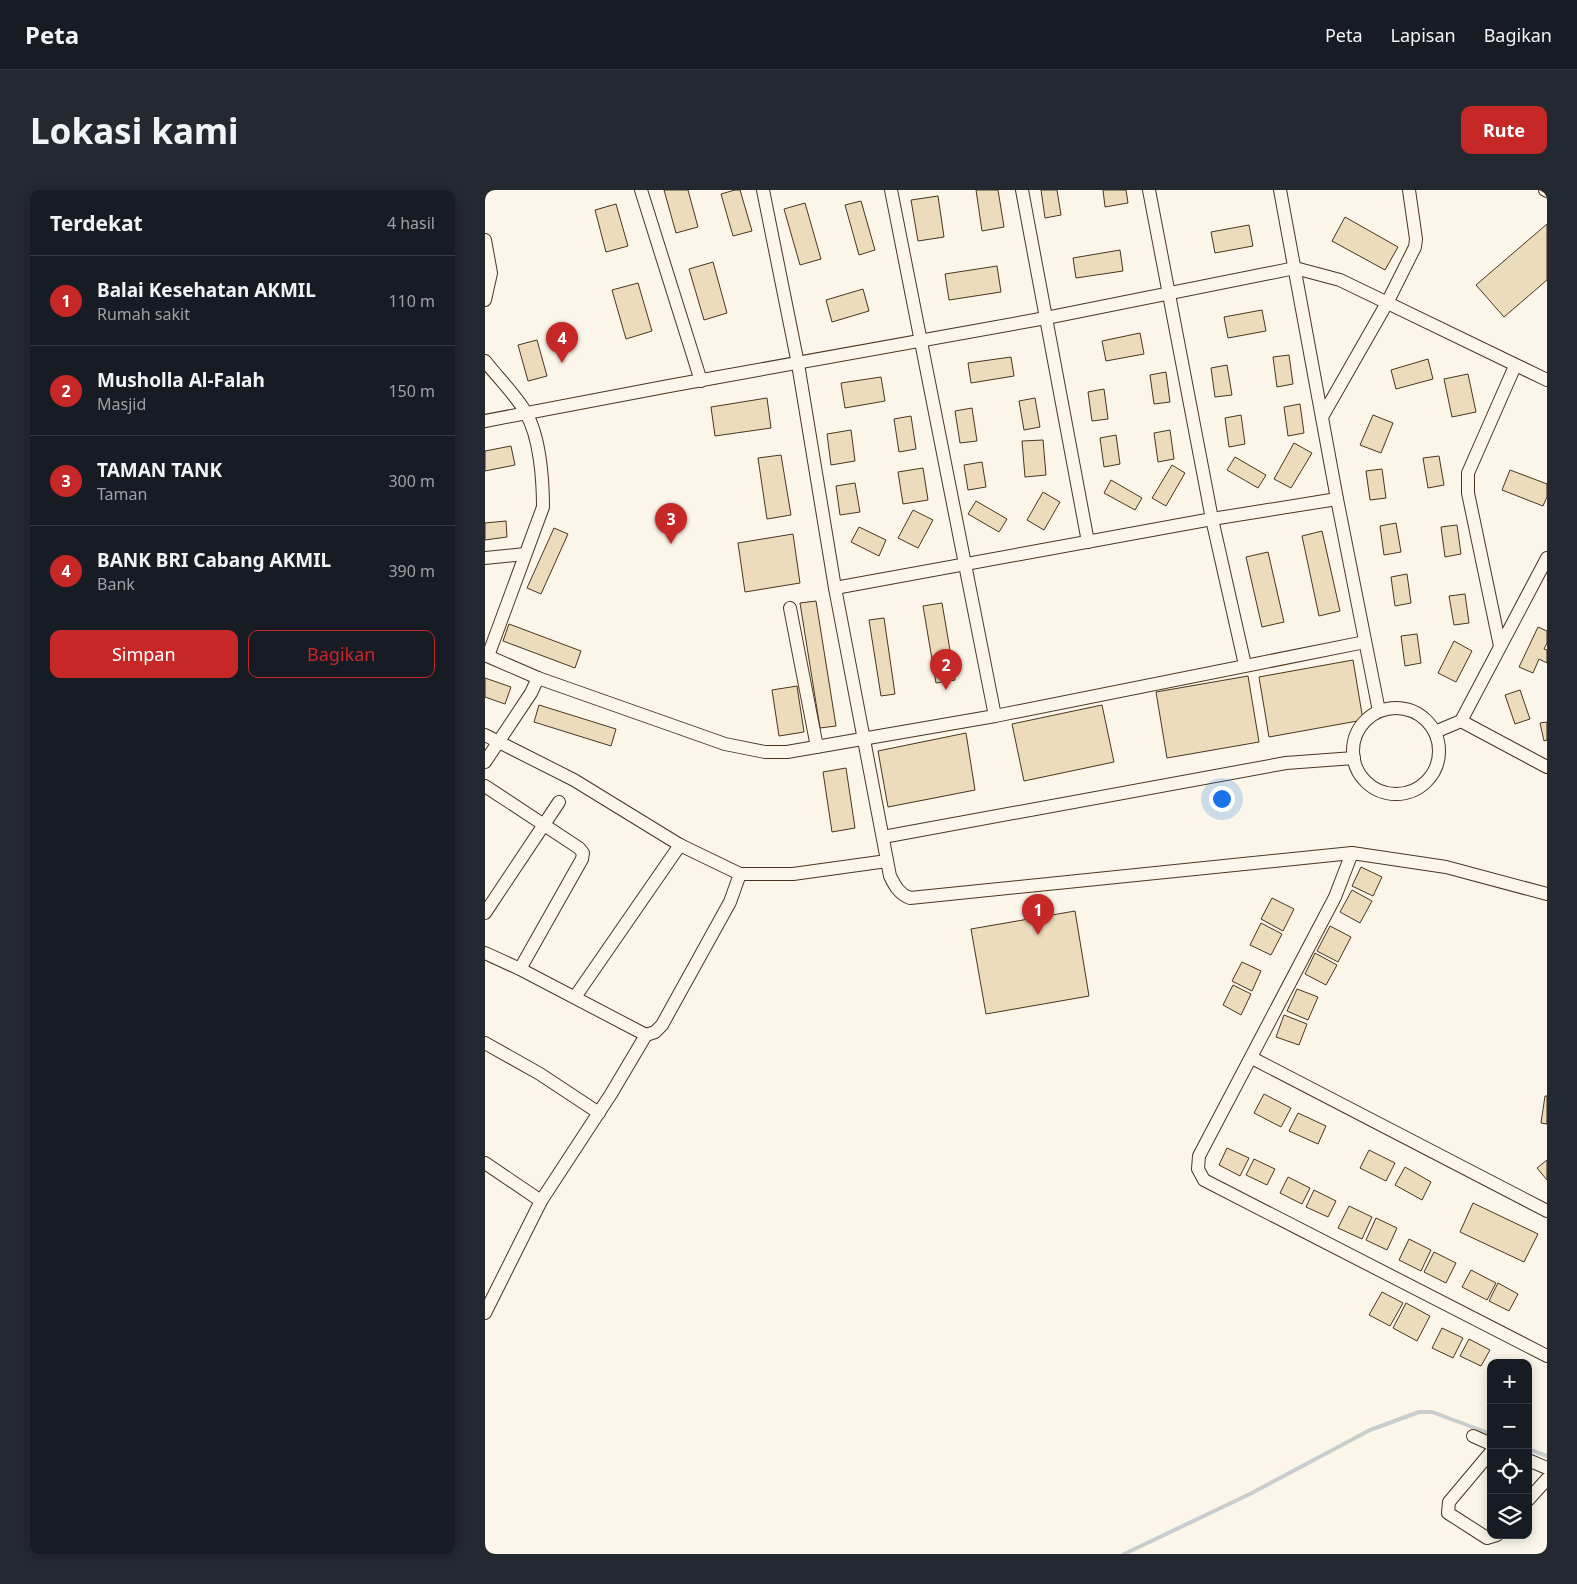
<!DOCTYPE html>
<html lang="id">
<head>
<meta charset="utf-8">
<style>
	:root { --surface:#171b24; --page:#242831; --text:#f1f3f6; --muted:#9ea1a6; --line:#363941; --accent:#c62828 }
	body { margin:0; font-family:"Noto Sans",sans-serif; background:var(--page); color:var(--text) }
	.controls { position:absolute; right:15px; bottom:15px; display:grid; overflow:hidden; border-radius:10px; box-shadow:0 2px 12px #0003 }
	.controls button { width:45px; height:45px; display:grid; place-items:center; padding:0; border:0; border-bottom:1px solid var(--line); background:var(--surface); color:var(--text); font:25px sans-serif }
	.you { position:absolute; left:736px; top:608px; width:18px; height:18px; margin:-12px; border:4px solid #fff; border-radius:50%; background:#1a73e8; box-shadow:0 0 0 8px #1a73e833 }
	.badge { display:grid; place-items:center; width:32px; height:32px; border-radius:50%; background:var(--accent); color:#fff; font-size:16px; font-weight:700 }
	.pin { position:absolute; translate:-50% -41px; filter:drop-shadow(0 1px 2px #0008) }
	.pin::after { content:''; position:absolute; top:26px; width:18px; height:15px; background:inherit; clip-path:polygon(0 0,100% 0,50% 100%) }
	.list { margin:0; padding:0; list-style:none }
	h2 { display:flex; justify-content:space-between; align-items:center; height:65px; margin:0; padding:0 20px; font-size:21px }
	h2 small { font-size:16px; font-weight:400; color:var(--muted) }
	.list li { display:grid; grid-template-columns:32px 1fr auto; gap:15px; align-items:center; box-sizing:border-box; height:90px; padding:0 20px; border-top:1px solid var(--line) }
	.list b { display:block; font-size:19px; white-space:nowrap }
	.list p { margin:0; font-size:16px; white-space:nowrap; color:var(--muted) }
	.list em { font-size:16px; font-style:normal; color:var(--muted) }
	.actions { display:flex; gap:10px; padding:15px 20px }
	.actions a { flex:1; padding:11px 0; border:1px solid var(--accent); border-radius:10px; text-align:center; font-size:18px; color:var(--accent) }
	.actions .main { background:var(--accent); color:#fff }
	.icon { flex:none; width:28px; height:28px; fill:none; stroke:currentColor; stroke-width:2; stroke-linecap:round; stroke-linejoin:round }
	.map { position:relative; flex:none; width:1062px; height:1364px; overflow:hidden; border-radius:10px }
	header { display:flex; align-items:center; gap:30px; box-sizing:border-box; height:70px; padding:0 25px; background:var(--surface); border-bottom:1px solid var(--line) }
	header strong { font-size:24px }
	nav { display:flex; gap:28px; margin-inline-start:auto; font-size:18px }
	.intro { display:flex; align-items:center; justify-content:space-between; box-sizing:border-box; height:120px; padding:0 30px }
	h1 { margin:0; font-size:35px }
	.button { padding:12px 22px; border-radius:10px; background:var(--accent); color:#fff; font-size:18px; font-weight:700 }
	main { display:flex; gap:30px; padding:0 30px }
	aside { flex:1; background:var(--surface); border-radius:10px; box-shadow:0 2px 12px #0003 }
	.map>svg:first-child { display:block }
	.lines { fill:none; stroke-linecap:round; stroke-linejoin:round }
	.stream { stroke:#c9cecd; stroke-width:4 }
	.building { fill:#ecdcbc; stroke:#4a3520 }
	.street-casing { stroke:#4a3520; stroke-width:14 }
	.street { stroke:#fbf6e9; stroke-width:12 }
</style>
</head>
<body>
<header>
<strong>Peta</strong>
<nav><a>Peta</a><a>Lapisan</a><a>Bagikan</a></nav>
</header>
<div class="intro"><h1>Lokasi kami</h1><a class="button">Rute</a></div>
<main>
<aside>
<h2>Terdekat<small>4 hasil</small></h2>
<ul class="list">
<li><span class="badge">1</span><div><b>Balai Kesehatan AKMIL</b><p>Rumah sakit</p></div><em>110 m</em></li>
<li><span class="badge">2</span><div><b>Musholla Al-Falah</b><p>Masjid</p></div><em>150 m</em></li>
<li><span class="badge">3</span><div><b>TAMAN TANK</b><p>Taman</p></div><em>300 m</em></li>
<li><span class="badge">4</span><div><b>BANK BRI Cabang AKMIL</b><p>Bank</p></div><em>390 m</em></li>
</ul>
<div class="actions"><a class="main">Simpan</a><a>Bagikan</a></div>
</aside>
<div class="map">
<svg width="1062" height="1364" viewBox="0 0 1062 1364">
	<rect width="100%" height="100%" fill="#fbf6e9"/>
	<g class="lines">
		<g class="stream">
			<polyline points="1043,1259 1062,1266"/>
			<polyline points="639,1364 765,1304 885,1240 934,1222 947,1222 1006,1244"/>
		</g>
	</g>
	<g class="building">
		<polygon points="179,0 203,0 213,37 191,43"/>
		<polygon points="250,0 255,0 267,41 248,46 236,4"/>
		<polygon points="491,0 513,0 519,37 497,41"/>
		<polygon points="556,0 572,0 576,25 560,28"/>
		<polygon points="618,0 641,0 643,13 620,17"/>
		<polygon points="453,6 459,47 433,51 426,10"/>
		<polygon points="376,11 390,60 374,65 360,15"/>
		<polygon points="320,13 336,69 315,75 299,19"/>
		<polygon points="131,14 143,56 121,62 110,20"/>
		<polygon points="860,27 913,57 900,80 847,51"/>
		<polygon points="1062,34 1062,90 1019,127 991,95"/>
		<polygon points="764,35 768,56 730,63 726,42"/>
		<polygon points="635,60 638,81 591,88 588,68"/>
		<polygon points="228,72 242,123 219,130 204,79"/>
		<polygon points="512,76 516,102 464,110 460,84"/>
		<polygon points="153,93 167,141 141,149 127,100"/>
		<polygon points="378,99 384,121 347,132 341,110"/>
		<polygon points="777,120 781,141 743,148 739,127"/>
		<polygon points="655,143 659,164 621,171 617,151"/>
		<polygon points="52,150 62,186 43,191 33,155"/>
		<polygon points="804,165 808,194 792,197 788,167"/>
		<polygon points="526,167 529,186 486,193 483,173"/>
		<polygon points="943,169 948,189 911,199 906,180"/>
		<polygon points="742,175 747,205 730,207 726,178"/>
		<polygon points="681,182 685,212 669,214 665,185"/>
		<polygon points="983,184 991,222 967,227 959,189"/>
		<polygon points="396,187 400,211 360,218 356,193"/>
		<polygon points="619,199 623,229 607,231 603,202"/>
		<polygon points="282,208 286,238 230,246 226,217"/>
		<polygon points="550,208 555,237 539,240 534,211"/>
		<polygon points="815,214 819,243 803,246 799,217"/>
		<polygon points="487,218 492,251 475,253 470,221"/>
		<polygon points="756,225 760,254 744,257 740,228"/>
		<polygon points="888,225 908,233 896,263 875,255"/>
		<polygon points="426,226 431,259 414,262 409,229"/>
		<polygon points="366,240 370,271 346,275 342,244"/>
		<polygon points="685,240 689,269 673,272 669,243"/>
		<polygon points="631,245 635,274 619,277 615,248"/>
		<polygon points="558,250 561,285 540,287 537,251"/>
		<polygon points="809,253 827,263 806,298 789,289"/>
		<polygon points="26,256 30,275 0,281 0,261"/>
		<polygon points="296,265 306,325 282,329 273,268"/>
		<polygon points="954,266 959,295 943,298 938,268"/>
		<polygon points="750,267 781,285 773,298 742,280"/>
		<polygon points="497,272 501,297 483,300 479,275"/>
		<polygon points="687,275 700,283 681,316 667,308"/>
		<polygon points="438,278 443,310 418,314 413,282"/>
		<polygon points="897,279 901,308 885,310 881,281"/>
		<polygon points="1025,280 1062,294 1062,307 1058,316 1017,300"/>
		<polygon points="626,290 657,308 650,320 619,303"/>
		<polygon points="370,293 375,322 355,325 351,296"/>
		<polygon points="558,302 575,312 559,340 542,330"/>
		<polygon points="491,311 522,329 514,342 483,324"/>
		<polygon points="428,320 448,330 433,358 413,348"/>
		<polygon points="21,331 22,347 0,350 0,333"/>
		<polygon points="911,333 916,362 899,365 895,336"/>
		<polygon points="972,335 976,364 960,367 956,337"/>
		<polygon points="374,337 401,350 394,366 366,352"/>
		<polygon points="69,338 83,344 56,404 42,398"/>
		<polygon points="837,341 855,421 834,426 817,346"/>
		<polygon points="308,344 315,393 260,402 253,353"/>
		<polygon points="783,362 799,432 777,437 761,367"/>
		<polygon points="922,384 926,413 910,416 906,387"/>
		<polygon points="980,404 984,433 969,435 964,406"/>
		<polygon points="331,411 351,536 335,538 315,413"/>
		<polygon points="457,413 470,490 451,493 438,416"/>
		<polygon points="399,428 410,504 396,506 384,430"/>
		<polygon points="24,434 96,461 90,478 18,451"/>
		<polygon points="1053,437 1062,441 1062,453 1059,459 1062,460 1062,473 1054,469 1048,483 1034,477"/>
		<polygon points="932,444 936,473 920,476 916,446"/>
		<polygon points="969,451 987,461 971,492 953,483"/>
		<polygon points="868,470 878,530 784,547 774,487"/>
		<polygon points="763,486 774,552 682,568 671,502"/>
		<polygon points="0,488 26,497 20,514 0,507"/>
		<polygon points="312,496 319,542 294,546 287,500"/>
		<polygon points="1035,500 1045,529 1030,534 1020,505"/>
		<polygon points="54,515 131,539 126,556 49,532"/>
		<polygon points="617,515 629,572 539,591 527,534"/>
		<polygon points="1062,532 1062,550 1059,551 1055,533"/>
		<polygon points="481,543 490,600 403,617 393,561"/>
		<polygon points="361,578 370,638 347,642 338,582"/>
		<polygon points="876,677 897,687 888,706 867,696"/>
		<polygon points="867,700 887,711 875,733 855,722"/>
		<polygon points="787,708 809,719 798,741 776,729"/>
		<polygon points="590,721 604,806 501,824 486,739"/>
		<polygon points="776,733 797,744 786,765 765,755"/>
		<polygon points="845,736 866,747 853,772 832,761"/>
		<polygon points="830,763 852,775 841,795 820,784"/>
		<polygon points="757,772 776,781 767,801 747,791"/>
		<polygon points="748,795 766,804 756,825 738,815"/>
		<polygon points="812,799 833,807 823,830 802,821"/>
		<polygon points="799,825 822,834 814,855 791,847"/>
		<polygon points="779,904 806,918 796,937 769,923"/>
		<polygon points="1060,906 1062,906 1062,934 1056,933"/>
		<polygon points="813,923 841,936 833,954 804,941"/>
		<polygon points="742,958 764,968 755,986 734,975"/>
		<polygon points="884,960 910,973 901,991 875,978"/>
		<polygon points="769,969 790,979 782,995 761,985"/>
		<polygon points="1062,970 1062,990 1052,978"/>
		<polygon points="920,977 946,992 937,1010 910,995"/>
		<polygon points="803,987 825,998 817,1014 795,1003"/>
		<polygon points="829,1000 851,1011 843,1027 821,1017"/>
		<polygon points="988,1013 1053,1044 1039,1072 975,1042"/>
		<polygon points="864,1016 887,1027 877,1049 853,1038"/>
		<polygon points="891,1028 912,1038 902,1060 881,1050"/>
		<polygon points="924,1049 946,1060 936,1081 914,1070"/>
		<polygon points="949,1062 971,1073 961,1093 939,1082"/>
		<polygon points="986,1080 1011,1093 1002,1110 977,1097"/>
		<polygon points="1013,1093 1033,1104 1024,1121 1004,1111"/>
		<polygon points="897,1102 918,1113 905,1136 884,1125"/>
		<polygon points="921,1113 945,1126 932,1151 908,1138"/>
		<polygon points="957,1138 978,1148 968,1168 947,1158"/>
		<polygon points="984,1149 1005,1160 996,1176 975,1166"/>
	</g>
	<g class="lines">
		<defs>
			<g id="street">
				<polyline points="156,0 216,191"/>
				<path d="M278 0 313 174 350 398 405 686C410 696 414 704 425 708L867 663 961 677 1062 704"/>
				<polyline points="406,0 510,526"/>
				<polyline points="537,0 603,352"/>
				<polyline points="664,0 727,329 760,475"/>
				<polyline points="795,0 852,309 894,521"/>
				<polyline points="1060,0 1062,1"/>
				<polyline points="0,50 6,83 0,110"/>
				<path d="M0 171C13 188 31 205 41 223 55 247 58 290 58 317L3 466"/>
				<polyline points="837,227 902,113 930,57 931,49 924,0"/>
				<polyline points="0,231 184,196 561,128 810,78 855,90 1062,190"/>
				<polyline points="0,368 40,364"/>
				<polyline points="350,398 727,329 852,309"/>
				<polyline points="305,418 332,557"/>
				<polyline points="1015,456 983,303 983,283 1030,176"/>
				<polyline points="0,465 53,488"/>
				<circle cx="911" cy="561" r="43"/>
				<polyline points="976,531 1062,577"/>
				<polyline points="950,542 976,531 1062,368"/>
				<polyline points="0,545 89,590 195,655 255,684 308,684 402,671"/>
				<polyline points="0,572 46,503 53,488 240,554 280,562 302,562 510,526 880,452"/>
				<polyline points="0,596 94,658 98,663 97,669 35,779"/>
				<polyline points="398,647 801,573 869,568"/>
				<polyline points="867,663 850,707 714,966 713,979 719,990 1062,1166"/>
				<polyline points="0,723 74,612"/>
				<polyline points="0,763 35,779 161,845"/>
				<polyline points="90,807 195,655"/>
				<polyline points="0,853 55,884 114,923"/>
				<polyline points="767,868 1062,1021"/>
				<polyline points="0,973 56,1011"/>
				<polyline points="0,1123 56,1011 126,904 161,845 170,842 177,835 245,712 255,684"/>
				<polyline points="988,1246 1006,1254"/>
				<polyline points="1006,1262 964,1312 963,1323 1002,1348 1012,1345"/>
				<polyline points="1043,1270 1062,1278"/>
				<polyline points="1043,1310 1062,1289"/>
			</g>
		</defs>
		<use href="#street" class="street-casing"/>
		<use href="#street" class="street"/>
	</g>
</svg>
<div class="controls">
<button>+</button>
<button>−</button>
<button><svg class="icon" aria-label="locate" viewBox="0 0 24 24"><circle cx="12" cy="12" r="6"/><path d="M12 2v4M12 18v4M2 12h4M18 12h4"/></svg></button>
<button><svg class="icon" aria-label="layers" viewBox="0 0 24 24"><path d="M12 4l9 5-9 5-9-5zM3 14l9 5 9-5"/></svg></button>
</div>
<div class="you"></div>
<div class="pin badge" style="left:553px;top:745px">1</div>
<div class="pin badge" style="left:461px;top:500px">2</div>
<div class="pin badge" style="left:186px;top:354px">3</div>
<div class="pin badge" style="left:77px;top:173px">4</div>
</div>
</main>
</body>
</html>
